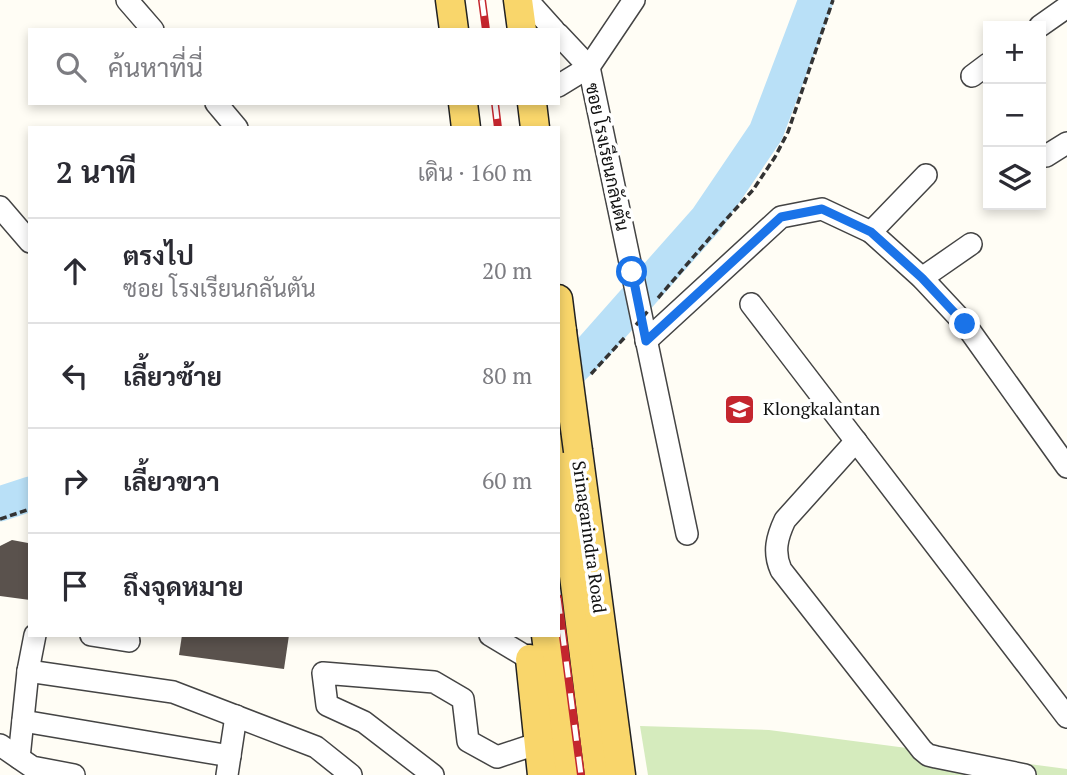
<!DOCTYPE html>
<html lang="th">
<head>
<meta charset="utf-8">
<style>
	:root { --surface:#fff; --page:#f7f7f7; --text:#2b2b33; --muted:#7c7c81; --line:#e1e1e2 }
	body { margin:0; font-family:"PT Serif",Sarabun,serif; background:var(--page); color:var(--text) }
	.controls { position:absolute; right:21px; top:21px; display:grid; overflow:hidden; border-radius:0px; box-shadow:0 4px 10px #0003 }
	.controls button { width:63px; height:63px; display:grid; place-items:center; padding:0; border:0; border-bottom:2px solid var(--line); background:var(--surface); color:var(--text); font:35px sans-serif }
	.stop { position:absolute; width:21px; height:21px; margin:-16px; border:5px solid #1a73e8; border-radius:50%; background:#fff }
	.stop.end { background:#1a73e8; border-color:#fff; box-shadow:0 2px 7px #0008 }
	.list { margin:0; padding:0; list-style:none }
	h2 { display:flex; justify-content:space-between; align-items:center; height:91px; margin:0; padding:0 28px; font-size:30px }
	h2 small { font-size:23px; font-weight:400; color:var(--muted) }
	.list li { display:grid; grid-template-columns:46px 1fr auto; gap:21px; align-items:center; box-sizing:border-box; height:105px; padding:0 28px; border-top:2px solid var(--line) }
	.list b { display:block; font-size:26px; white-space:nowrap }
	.list p { margin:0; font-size:23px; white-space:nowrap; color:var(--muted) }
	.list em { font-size:23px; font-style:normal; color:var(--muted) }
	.icon { flex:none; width:38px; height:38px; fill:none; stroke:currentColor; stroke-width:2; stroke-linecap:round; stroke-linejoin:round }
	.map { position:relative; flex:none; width:1067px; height:775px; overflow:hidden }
	.search { position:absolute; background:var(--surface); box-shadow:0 4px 10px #0003; left:28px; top:28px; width:532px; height:77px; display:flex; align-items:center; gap:18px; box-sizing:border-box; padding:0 24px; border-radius:0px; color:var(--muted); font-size:26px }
	.panel { position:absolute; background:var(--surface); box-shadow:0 4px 10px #0003; left:28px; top:126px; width:532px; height:511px; border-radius:0px }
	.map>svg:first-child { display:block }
	.green { fill:#d5ebbd }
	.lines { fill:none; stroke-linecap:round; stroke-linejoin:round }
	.river { stroke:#b9e0f7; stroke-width:35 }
	.building { fill:#5a524d }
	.minor-casing { stroke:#444; stroke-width:24 }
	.major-casing { stroke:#222; stroke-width:31 }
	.path { stroke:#333; stroke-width:3.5; stroke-dasharray:7 3.5; stroke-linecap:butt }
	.minor { stroke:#fff; stroke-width:21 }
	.major { stroke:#f9d66b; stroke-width:28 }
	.rail-casing { stroke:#c4262e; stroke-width:8 }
	.rail { stroke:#fff; stroke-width:5; stroke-dasharray:16; stroke-linecap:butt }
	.major-bridge-casing { stroke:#222; stroke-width:31; stroke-linecap:butt }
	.path-bridge { stroke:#333; stroke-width:3.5; stroke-dasharray:7 3.5; stroke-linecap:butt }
	.major-bridge { stroke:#f9d66b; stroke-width:28 }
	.route { stroke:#1a73e8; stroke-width:9 }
	.labels { text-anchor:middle; stroke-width:7; stroke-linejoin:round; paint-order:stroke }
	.street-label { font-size:18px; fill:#111; stroke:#fff }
	.poi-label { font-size:18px; fill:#111; stroke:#fff; text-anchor:start }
</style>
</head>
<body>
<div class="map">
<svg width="1067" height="775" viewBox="0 0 1067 775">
	<rect width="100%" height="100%" fill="#fffdf5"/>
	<polygon class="green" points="640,726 769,730 1067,769 1067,775 648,775"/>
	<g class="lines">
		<g class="river">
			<polyline points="558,382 591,350 707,219 766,132 816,0"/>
			<polyline points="0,504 30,494"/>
		</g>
	</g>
	<g class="building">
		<polygon points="12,540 28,543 30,545 30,600 0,596 0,546"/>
		<polygon points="182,635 289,635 284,669 179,655"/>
	</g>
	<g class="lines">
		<defs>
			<g id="minor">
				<polyline points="127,0 153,30"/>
				<polyline points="527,0 554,30"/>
				<polyline points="1040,26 1067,7"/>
				<polyline points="558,34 589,67 687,534"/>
				<polyline points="972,76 988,64"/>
				<polyline points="558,86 589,67 634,0"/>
				<polyline points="216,103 237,128"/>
				<polyline points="1046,156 1067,143"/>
				<polyline points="0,207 30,242"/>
				<polyline points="871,232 926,175"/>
				<polyline points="922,278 971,244"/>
				<polyline points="751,304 1067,717"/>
				<polyline points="646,341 781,217 822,209 871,232 922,278 965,324 1067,467"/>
				<path d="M856 441 785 520C777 537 773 552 781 570L922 750 928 755 936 757 1025 775"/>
				<polyline points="91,635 129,641"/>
				<polyline points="490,635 530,659"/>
				<polyline points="28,671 173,692 316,747 351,775"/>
				<polyline points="23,721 230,756"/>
				<polyline points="0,745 32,767 74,775"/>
				<polyline points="19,758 28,671 35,635"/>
				<polyline points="227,775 236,716"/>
				<polyline points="433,775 364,722 327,705 323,673 434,682 463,699 468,741 497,757 539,743"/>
			</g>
			<g id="major">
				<polyline points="450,0 454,30"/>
				<polyline points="518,0 522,30"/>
				<polyline points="463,103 466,128"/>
				<polyline points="532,103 535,128"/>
				<polyline points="558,299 562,331"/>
				<polyline points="558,448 599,775"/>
				<polyline points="578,451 621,775"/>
				<polyline points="546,635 564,775"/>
				<polyline points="530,659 542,775"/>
			</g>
		</defs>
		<use href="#minor" class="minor-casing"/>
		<use href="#major" class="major-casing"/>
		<g class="path">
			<polyline points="658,298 720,226 753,190 775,157 788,132 833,0"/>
			<polyline points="591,374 626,336"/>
			<polyline points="0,519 30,509"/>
		</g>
		<use href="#minor" class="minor"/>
		<use href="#major" class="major"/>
		<defs>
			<g id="rail">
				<polyline points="482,0 486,30"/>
				<polyline points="495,103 498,128"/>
				<polyline points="558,598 581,775"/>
			</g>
		</defs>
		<use href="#rail" class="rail-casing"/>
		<use href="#rail" class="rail"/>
		<defs>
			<polyline id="major-bridge" points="562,331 578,451"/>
		</defs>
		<use href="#major-bridge" class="major-bridge-casing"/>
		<polyline class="path-bridge" points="636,325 648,311"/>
		<use href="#major-bridge" class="major-bridge"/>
	</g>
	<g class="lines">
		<polyline class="route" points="632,272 646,341 781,217 822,209 871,232 922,278 965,324"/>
	</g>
	<defs>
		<symbol id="school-square" viewBox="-11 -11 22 22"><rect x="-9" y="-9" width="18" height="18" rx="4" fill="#c4262e" stroke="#fff"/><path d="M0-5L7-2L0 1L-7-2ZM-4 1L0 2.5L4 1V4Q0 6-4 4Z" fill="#fff"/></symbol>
	</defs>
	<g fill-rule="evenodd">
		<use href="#school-square" x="722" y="392" width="35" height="35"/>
	</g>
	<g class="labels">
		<g class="street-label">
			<text transform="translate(607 157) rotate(78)" y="6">ซอย โรงเรียนกลันตัน</text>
			<text transform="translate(589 537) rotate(82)" y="6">Srinagarindra Road</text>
		</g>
		<g class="poi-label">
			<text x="763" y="415">Klongkalantan</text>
		</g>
	</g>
</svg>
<div class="controls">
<button>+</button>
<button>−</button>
<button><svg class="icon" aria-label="layers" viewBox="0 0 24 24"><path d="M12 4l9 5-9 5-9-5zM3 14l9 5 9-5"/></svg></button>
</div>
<div class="stop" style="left:632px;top:272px"></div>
<div class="stop end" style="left:965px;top:324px"></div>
<div class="search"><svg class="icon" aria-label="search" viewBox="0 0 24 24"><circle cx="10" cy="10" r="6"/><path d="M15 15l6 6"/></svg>ค้นหาที่นี่</div>
<section class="panel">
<h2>2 นาที<small>เดิน · 160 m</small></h2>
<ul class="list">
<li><svg class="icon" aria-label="ahead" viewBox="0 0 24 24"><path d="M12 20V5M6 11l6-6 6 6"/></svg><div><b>ตรงไป</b><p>ซอย โรงเรียนกลันตัน</p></div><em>20 m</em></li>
<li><svg class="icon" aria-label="left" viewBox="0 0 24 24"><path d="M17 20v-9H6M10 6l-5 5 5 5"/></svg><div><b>เลี้ยวซ้าย</b></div><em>80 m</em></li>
<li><svg class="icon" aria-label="right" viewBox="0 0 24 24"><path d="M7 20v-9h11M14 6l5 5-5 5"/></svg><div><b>เลี้ยวขวา</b></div><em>60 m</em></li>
<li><svg class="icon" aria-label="arrive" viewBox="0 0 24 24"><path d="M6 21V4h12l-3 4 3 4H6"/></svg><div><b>ถึงจุดหมาย</b></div></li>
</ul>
</section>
</div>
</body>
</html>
